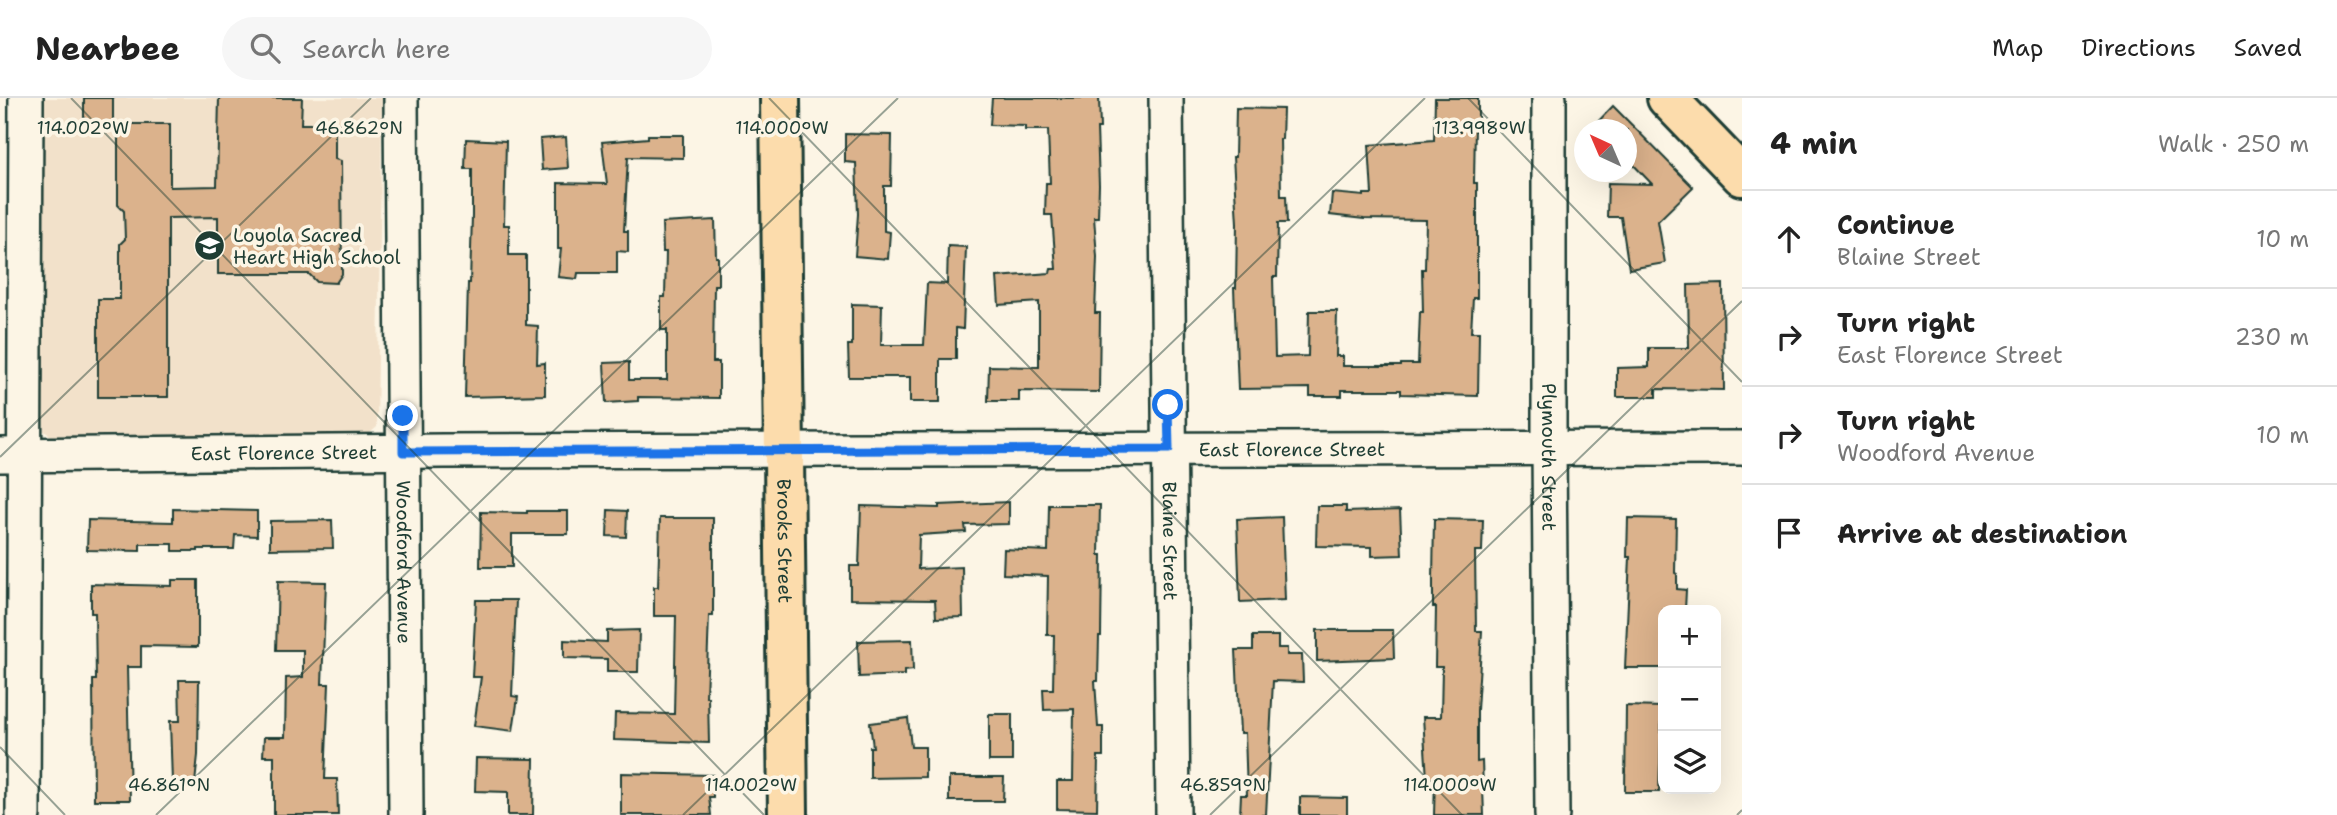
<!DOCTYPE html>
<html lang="en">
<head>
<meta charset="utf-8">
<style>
	:root { --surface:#fff; --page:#f6f6f6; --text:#222; --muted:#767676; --line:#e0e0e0 }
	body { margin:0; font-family:"Shantell Sans",sans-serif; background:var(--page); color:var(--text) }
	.controls { position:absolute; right:21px; bottom:21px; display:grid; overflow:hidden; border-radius:14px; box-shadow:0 7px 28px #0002 }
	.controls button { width:63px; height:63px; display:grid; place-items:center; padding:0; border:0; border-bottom:2px solid var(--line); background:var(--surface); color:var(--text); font:35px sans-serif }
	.compass { position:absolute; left:1574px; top:21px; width:63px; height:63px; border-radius:50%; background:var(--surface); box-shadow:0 7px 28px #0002; rotate:316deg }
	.stop { position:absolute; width:21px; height:21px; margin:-16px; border:5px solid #1a73e8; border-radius:50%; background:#fff }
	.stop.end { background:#1a73e8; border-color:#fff; box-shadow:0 2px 7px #0008 }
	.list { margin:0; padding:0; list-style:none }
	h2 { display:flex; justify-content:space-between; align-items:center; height:91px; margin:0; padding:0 28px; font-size:30px }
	h2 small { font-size:23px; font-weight:400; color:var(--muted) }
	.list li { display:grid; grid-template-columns:46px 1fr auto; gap:21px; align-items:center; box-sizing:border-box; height:98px; padding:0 28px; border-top:2px solid var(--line) }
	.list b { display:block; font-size:26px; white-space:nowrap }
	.list p { margin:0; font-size:23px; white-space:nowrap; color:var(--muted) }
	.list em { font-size:23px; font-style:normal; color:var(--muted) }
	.icon { flex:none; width:38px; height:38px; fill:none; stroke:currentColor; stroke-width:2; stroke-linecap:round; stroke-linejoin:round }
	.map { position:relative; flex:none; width:1742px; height:717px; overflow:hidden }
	header { display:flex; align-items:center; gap:42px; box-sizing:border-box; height:98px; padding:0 35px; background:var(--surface); border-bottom:2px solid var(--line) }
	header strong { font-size:33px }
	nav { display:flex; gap:38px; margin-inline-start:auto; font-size:24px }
	.search { width:490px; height:63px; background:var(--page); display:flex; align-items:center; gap:18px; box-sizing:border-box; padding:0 24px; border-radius:38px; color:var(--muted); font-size:26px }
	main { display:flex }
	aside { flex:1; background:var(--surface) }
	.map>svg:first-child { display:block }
	.built { fill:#f2e1ca }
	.building { fill:#dbb28c; stroke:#1f3d34; stroke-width:2 }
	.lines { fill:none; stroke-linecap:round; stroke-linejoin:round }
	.minor-casing { stroke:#1f3d34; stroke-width:38 }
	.major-casing { stroke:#1f3d34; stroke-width:44 }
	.highway-casing { stroke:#1f3d34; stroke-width:44 }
	.minor { stroke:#fcf5e5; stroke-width:33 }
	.major { stroke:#fcdcac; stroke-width:38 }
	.highway { stroke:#fcdcac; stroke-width:38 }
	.route { stroke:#1a73e8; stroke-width:9 }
	.ticks { fill:none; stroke:#1f3d34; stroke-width:2; stroke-opacity:0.45 }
	.labels { text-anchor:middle; stroke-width:7; stroke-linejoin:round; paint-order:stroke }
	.poi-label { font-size:19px; fill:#1f3d34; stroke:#fcf5e5; text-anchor:start }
	.street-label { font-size:19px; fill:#1f3d34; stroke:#fcf5e5 }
	.ticks-label { font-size:18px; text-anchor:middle; fill:#1f3d34; stroke:#fcf5e5; stroke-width:7; stroke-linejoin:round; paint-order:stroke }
</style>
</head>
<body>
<header>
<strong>Nearbee</strong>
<div class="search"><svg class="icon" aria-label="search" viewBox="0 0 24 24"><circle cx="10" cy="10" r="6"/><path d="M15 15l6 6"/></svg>Search here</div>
<nav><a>Map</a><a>Directions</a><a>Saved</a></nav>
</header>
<main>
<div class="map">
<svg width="1742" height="717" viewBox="0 0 1742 717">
	<rect width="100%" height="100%" fill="#fcf5e5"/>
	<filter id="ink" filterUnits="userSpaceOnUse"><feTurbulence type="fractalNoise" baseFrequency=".0143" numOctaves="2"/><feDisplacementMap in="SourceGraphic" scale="14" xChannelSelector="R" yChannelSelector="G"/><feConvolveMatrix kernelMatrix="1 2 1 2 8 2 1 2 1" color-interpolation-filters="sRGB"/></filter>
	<g filter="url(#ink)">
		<polygon class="built" points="37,0 382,0 377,329 370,335 56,341 44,333 41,311"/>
		<g class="building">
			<rect x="84" y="0" width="29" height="29"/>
			<polygon points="219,0 302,0 301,26 335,26 335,61 341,63 342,176 336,185 317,184 309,176 218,176 218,119 168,120 168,299 98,299 98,201 120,201 120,146 125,141 124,113 118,107 118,26 170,26 170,89 217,88"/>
			<polygon points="992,0 1099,0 1100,30 1097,30 1099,87 1098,119 1094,119 1097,159 1095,215 1100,215 1099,294 1019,293 1019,303 988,303 989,268 1039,269 1039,204 999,207 997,179 1050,175 1051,171 1056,171 1052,117 1045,117 1046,85 1050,85 1048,32 1025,32 1025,28 990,27"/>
			<polygon points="1435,0 1478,0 1478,27 1475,27 1474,85 1477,85 1477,200 1473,200 1471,234 1479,234 1478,298 1401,296 1401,292 1342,292 1342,298 1310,298 1310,290 1238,291 1234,190 1236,190 1237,125 1233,59 1235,59 1236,10 1283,11 1282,41 1280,41 1281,98 1286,98 1287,125 1278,125 1277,179 1273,179 1275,259 1308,258 1309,213 1337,213 1336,258 1343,258 1343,268 1401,268 1401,266 1418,266 1420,214 1423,214 1422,171 1425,171 1426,122 1364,121 1330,117 1332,95 1364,98 1364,96 1372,96 1369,47 1434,42"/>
			<polygon points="1613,8 1693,89 1658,123 1665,165 1629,171 1621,119 1607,119 1608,85 1652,86 1627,60 1627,32 1590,32"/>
			<polygon points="845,36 892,37 891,88 884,88 884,133 890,134 888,161 855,158 858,116 856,65 845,64"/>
			<polygon points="648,37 683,37 683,60 628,59 624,133 628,133 628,154 617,153 617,175 578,175 577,181 558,179 561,151 558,151 558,85 607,86 602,44 648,40"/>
			<polygon points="566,39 568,70 542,72 540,41"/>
			<polygon points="466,41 506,43 504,127 509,127 509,157 526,157 526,227 538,228 537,266 545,265 545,297 465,299 468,185 470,185 472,118 472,71 465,71"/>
			<polygon points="715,122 716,159 718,159 718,187 714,187 713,264 719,264 719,300 638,299 638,303 606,305 604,265 629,264 629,282 667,282 667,232 661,232 661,199 665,199 666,154 663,154 662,125"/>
			<polygon points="948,148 966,149 963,231 956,230 956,261 940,261 940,304 910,304 910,279 849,279 848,247 852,247 852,206 882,207 881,247 924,247 927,185 947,186"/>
			<polygon points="1723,186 1724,292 1656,291 1656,299 1617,299 1617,270 1649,269 1649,250 1689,250 1688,187"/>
			<polygon points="1009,404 1009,426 965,427 966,434 919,437 918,471 962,469 963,519 936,520 935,502 850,501 850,468 859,468 861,408 939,410 939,407"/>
			<polygon points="1049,407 1100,407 1099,457 1102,457 1101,538 1099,538 1098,583 1095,583 1098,629 1103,629 1103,658 1098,658 1097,712 1057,711 1057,683 1073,683 1074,611 1044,612 1043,591 1053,591 1054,537 1047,537 1048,478 1003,476 1004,451 1048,453"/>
			<polygon points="1317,408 1346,408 1346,414 1400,412 1402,457 1372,458 1372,449 1316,448"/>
			<polygon points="173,411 257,413 257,438 235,437 234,451 198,451 198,453 173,453 173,446 140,446 140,453 87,452 88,422 173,424"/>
			<polygon points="608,412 627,413 626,439 607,438"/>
			<polygon points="527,413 568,413 568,436 512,436 512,469 480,469 481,414 527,415"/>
			<polygon points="1282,419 1285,502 1240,504 1237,421"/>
			<polygon points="660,420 713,420 713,518 709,518 706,599 708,599 709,645 614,642 615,615 674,616 676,518 654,518 654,489 658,489"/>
			<polygon points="1628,420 1676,421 1675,475 1677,476 1677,491 1686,492 1685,512 1663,512 1663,570 1625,570 1630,459 1627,459"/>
			<polygon points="1434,421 1483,422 1482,453 1475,453 1476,533 1482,533 1477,612 1477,664 1482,663 1484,717 1434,717 1435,680 1427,681 1423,619 1441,619 1442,569 1435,569 1436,509 1433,509 1433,481"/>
			<polygon points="332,422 333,450 270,451 270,423"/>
			<polygon points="172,482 198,482 198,549 141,548 141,569 127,569 130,702 94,702 93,582 96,582 95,515 91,515 91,486 172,488"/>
			<polygon points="278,483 326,484 322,586 329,586 325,681 337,681 338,717 274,717 274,658 263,658 264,639 285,639 286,580 303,579 303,552 276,552"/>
			<polygon points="476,502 516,502 512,598 518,599 513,633 474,628 481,579 472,579"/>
			<polygon points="639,532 638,574 607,574 607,561 564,560 564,542 607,544 607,533"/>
			<polygon points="1317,532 1393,532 1394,560 1317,563"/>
			<polygon points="1253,538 1278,538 1278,550 1287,550 1287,557 1302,557 1303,584 1273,583 1266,717 1240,717 1241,697 1247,697 1245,635 1240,635 1236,552 1253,552"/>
			<polygon points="912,542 913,572 904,573 904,577 859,579 858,543"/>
			<polygon points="179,582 199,582 198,657 195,685 172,684 170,623 180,623"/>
			<polygon points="1626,608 1662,609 1659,694 1625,694"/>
			<rect x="989" y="616" width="23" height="47"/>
			<polygon points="908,620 911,649 925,649 925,679 870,680 870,649 873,649 870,625"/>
			<polygon points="476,660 534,661 533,717 508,717 508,694 475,693"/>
			<polygon points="621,675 713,677 713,699 709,699 711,717 621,717"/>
			<polygon points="949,679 1004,679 1003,703 949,703"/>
			<polygon points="1300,699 1347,700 1347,717 1300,717"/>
		</g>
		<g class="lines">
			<defs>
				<g id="minor">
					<path id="s1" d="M401 0 406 717"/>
					<path id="s2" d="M1166 0 1173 717"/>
					<path id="s3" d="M1549 0V350L1552 717"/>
					<path id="s4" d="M0 357 444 353 1742 350"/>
					<polyline points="23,717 26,0"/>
				</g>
				<polyline id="major" points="1667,0 1742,78"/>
				<g id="highway">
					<path id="s5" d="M780 0 788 717"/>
				</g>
			</defs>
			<use href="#minor" class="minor-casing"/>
			<use href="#major" class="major-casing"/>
			<use href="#highway" class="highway-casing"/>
			<use href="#minor" class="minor"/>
			<use href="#major" class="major"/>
			<use href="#highway" class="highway"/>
		</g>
	</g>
	<g class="lines" filter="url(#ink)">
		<polyline class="route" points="403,318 403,354 1169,351 1168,307"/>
	</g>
	<path class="ticks" d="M71 0 764 717M769 0 1462 717M1468 0 1742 284M0 359 371 0M0 649 65 717M156 717 898 0M683 717 1425 0M1210 717 1742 203M1737 717 1742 712"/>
	<defs>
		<symbol id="school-disc" viewBox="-11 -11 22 22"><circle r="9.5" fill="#1f3d34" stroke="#fcf5e5"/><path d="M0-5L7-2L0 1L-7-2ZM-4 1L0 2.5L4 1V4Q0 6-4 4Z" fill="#fff"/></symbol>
	</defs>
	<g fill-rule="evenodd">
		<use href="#school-disc" x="192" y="130" width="35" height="35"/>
	</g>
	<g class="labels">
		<g class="poi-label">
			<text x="233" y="144">Loyola Sacred<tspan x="233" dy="22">Heart High School</tspan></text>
		</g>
		<g class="street-label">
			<text dy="7" stroke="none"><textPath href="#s4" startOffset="1292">East Florence Street</textPath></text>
			<text dy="7" stroke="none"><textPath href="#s4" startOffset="284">East Florence Street</textPath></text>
			<text dy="7" stroke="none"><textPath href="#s3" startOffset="359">Plymouth Street</textPath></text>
			<text dy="7" stroke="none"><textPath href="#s2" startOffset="443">Blaine Street</textPath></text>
			<text dy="7" stroke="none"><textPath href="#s5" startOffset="443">Brooks Street</textPath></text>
			<text dy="7" stroke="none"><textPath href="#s1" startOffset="464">Woodford Avenue</textPath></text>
		</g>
	</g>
	<g class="ticks-label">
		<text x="359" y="36">46.862°N</text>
		<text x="782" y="36">114.000°W</text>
		<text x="1480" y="36">113.998°W</text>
		<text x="83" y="36">114.002°W</text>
		<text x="751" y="693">114.002°W</text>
		<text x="1450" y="693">114.000°W</text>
		<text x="169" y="693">46.861°N</text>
		<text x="1223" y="693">46.859°N</text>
	</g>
</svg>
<div class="controls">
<button>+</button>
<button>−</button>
<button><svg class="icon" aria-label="layers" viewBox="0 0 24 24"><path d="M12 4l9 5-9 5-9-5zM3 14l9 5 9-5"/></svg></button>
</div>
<svg class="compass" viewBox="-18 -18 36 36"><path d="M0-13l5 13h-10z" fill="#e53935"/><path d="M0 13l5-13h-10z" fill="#767676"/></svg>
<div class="stop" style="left:1168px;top:307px"></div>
<div class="stop end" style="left:403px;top:318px"></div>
</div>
<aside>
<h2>4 min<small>Walk · 250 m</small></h2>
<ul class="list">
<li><svg class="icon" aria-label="ahead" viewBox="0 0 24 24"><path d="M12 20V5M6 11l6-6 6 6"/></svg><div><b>Continue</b><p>Blaine Street</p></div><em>10 m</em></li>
<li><svg class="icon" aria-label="right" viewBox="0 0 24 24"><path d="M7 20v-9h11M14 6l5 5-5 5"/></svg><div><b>Turn right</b><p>East Florence Street</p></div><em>230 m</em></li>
<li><svg class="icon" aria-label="right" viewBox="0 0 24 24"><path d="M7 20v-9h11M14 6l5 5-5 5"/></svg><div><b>Turn right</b><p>Woodford Avenue</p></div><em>10 m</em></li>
<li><svg class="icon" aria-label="arrive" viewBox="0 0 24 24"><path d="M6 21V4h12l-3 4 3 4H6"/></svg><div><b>Arrive at destination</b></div></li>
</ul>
</aside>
</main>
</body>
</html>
